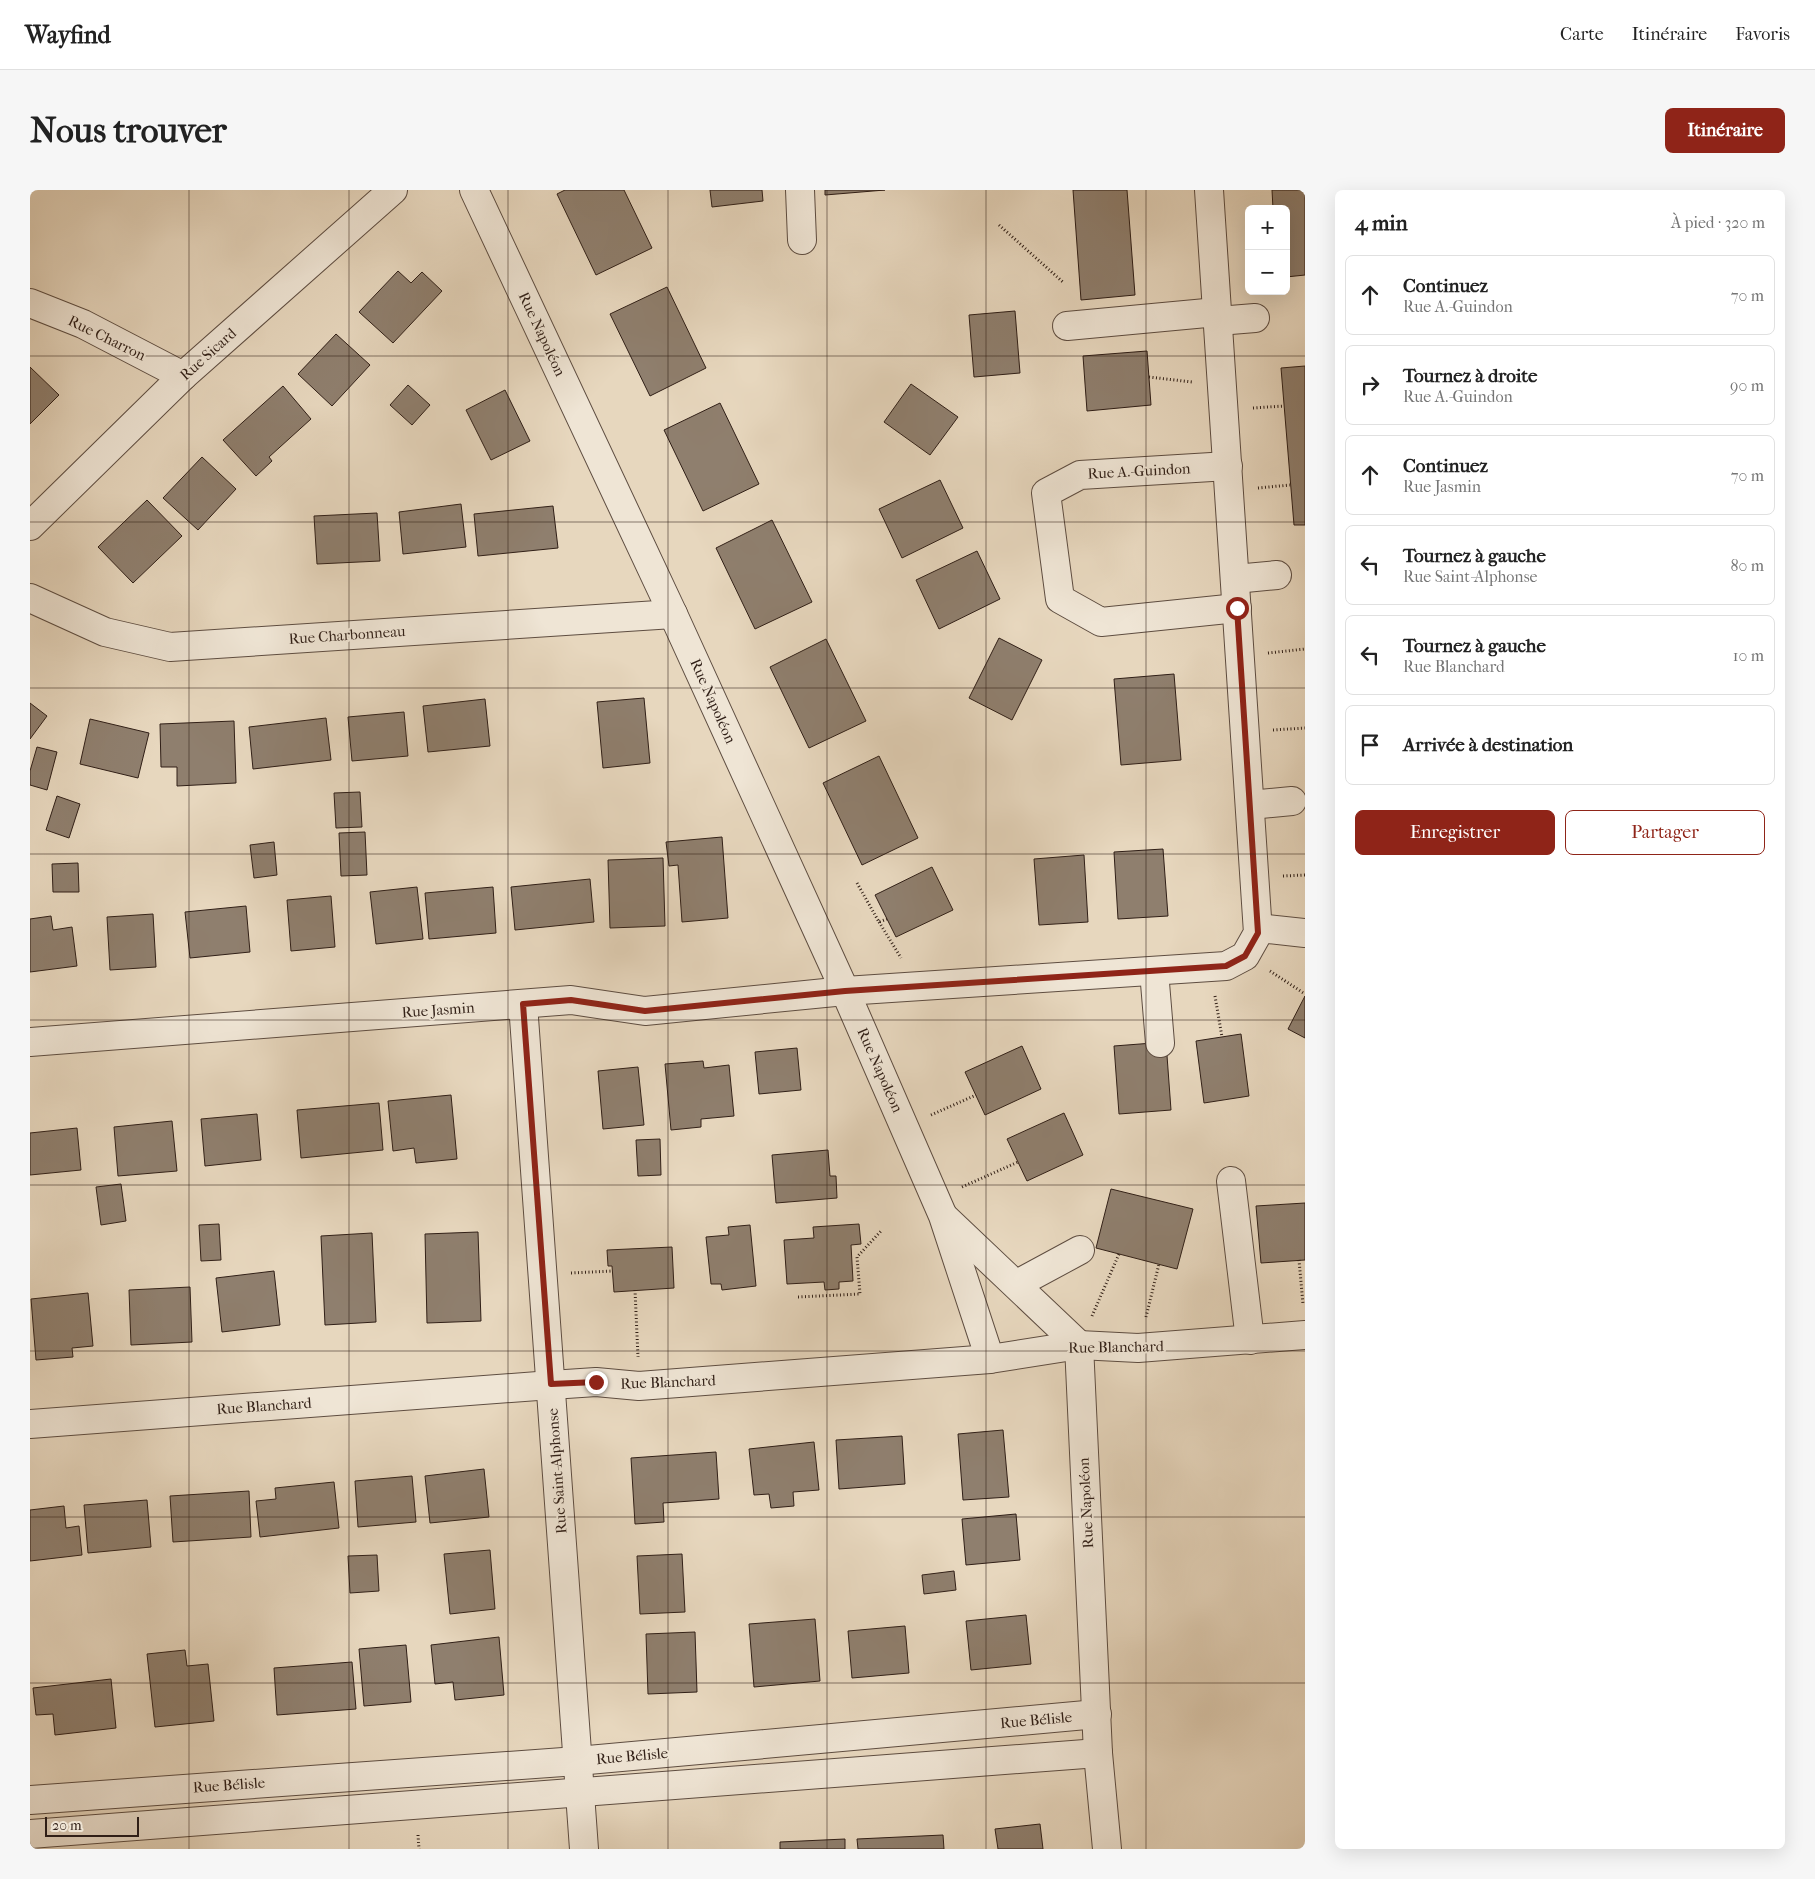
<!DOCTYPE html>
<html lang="fr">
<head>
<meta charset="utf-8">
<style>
	:root { --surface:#fff; --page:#f6f6f6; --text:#222; --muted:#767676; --line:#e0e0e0; --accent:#8f2418 }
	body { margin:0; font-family:"IM FELL French Canon",serif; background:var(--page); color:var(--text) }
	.controls { position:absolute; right:15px; top:15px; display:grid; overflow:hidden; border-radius:8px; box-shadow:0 5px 20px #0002 }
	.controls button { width:45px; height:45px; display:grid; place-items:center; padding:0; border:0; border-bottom:1px solid var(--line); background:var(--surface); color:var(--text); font:25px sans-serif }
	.scale { position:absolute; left:15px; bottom:12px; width:94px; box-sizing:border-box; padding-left:5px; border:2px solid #301f17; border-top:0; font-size:14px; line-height:18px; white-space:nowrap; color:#301f17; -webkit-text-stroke:4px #efe5d5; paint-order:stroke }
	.stop { position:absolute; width:15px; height:15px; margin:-11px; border:4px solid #8f2418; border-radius:50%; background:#fff }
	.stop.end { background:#8f2418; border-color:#fff; box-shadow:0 1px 5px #0008 }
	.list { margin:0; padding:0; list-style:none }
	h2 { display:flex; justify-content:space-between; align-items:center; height:65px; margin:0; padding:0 20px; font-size:21px }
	h2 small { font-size:16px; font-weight:400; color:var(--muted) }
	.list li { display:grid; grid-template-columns:32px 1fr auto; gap:15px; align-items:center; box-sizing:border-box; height:80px; margin:0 10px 10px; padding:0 10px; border:1px solid var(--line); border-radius:8px }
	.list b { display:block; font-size:19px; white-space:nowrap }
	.list p { margin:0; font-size:16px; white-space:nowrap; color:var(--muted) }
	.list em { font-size:16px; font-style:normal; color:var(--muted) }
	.actions { display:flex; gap:10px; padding:15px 20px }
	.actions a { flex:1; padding:11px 0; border:1px solid var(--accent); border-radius:8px; text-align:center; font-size:18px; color:var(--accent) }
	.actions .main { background:var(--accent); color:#fff }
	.icon { flex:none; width:28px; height:28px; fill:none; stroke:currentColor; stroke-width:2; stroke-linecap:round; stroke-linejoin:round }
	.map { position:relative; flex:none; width:1275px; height:1659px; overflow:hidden; border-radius:8px }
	header { display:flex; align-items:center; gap:30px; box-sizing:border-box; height:70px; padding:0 25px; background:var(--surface); border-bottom:1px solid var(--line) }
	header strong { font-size:24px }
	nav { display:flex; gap:28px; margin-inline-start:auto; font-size:18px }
	.intro { display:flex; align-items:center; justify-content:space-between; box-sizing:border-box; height:120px; padding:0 30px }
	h1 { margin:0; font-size:35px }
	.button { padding:12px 22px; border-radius:8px; background:var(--accent); color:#fff; font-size:18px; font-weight:700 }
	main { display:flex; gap:30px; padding:0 30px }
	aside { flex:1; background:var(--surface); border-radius:8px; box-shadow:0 5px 20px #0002 }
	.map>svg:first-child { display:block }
	.building { fill:#8f7f6e; stroke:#301f17 }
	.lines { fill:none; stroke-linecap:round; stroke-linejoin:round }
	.minor-casing { stroke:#5e4d41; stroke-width:30 }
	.path { stroke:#301f17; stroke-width:3; stroke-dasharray:1 2.5; stroke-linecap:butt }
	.minor { stroke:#efe5d5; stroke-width:28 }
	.route { stroke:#8f2418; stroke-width:6 }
	.grid { fill:none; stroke:#301f17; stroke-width:1; stroke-opacity:0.55 }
	.labels { text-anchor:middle; stroke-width:4; stroke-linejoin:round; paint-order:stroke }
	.street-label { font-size:15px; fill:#301f17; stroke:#efe5d5 }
</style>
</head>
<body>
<header>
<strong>Wayfind</strong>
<nav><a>Carte</a><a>Itinéraire</a><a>Favoris</a></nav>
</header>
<div class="intro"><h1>Nous trouver</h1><a class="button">Itinéraire</a></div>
<main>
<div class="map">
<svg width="1275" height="1659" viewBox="0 0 1275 1659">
	<rect width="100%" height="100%" fill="#e7d7be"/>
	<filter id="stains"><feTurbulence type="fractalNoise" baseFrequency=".004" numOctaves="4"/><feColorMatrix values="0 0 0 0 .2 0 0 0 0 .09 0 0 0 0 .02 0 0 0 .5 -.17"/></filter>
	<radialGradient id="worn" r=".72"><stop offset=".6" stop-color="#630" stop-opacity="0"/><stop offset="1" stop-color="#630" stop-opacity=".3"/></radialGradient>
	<g class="building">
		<polygon points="535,0 594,0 622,58 566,85 527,4"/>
		<polygon points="680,0 732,0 733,11 682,17"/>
		<polygon points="795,0 855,0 795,5"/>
		<polygon points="1043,0 1097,0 1105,105 1051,110"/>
		<polygon points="1242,0 1275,0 1275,85 1256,87 1256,19 1243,19"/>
		<polygon points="368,81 381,93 392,82 412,101 363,153 329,122"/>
		<polygon points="637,97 676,178 620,206 580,124"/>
		<polygon points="985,121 990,183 944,187 939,125"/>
		<polygon points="306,144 340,175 302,216 268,184"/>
		<polygon points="1117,161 1121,215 1057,221 1053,166"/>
		<polygon points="1275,176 1275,335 1264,335 1251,178"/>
		<polygon points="0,177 29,205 0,234"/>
		<polygon points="881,194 928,227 900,265 854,232"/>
		<polygon points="378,195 400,215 382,235 360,215"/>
		<polygon points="253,196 281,229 239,267 242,271 226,286 193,250"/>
		<polygon points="475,200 500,251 461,270 436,220"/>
		<polygon points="690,213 729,294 673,321 634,240"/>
		<polygon points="172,267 206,299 168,340 133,308"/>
		<polygon points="910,290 933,338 872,368 849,319"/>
		<polygon points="117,310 152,346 103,393 68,357"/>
		<polygon points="431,314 436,357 373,364 369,322"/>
		<polygon points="523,316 528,358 448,366 444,324"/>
		<polygon points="347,323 350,371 287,374 284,326"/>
		<polygon points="742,330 782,412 725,439 686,358"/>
		<polygon points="947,361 970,409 909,439 886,390"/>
		<polygon points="969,448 1012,470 982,530 939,508"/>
		<polygon points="796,449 836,531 779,558 740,477"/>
		<polygon points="1144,484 1151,570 1091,575 1084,489"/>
		<polygon points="614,508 620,573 573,578 567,512"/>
		<polygon points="455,509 460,556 398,562 393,516"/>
		<polygon points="0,513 17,526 0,549"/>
		<polygon points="374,522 378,566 322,571 318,527"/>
		<polygon points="296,528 301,570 223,579 219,537"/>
		<polygon points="60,529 119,543 108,588 50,574"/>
		<polygon points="204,531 206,593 147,596 147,577 131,577 130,534"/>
		<polygon points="7,557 27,562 17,600 0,595 0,581"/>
		<polygon points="849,566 888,648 832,675 793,593"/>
		<polygon points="330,602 332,637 306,638 304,603"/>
		<polygon points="27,606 50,614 39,648 16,640"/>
		<polygon points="335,642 337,685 311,686 309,643"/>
		<polygon points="692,647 698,728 652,732 648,675 639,676 636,652"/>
		<polygon points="244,652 247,685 224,688 220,655"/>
		<polygon points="1133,659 1138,726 1088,729 1084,662"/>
		<polygon points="1054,665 1058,732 1009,735 1004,669"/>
		<polygon points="633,668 635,736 580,738 578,670"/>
		<polygon points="48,673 49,702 23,702 22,674"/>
		<polygon points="902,677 923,720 866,747 845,705"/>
		<polygon points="560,689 564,732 485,740 481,697"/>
		<polygon points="387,697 393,749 346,754 340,702"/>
		<polygon points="463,697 466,743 399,749 395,703"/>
		<polygon points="301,706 305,757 261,761 257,710"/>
		<polygon points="216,716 220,762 160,768 155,722"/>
		<polygon points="123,724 126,777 80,780 77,727"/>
		<polygon points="21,726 23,740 42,737 47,776 0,782 0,729"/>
		<polygon points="1275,806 1275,848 1258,839"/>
		<polygon points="1211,844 1219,906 1174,913 1166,851"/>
		<polygon points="1136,852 1141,920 1089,924 1084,856"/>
		<polygon points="992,856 1011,899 955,925 935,882"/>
		<polygon points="767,858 771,900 729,904 725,862"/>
		<polygon points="673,871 674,878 699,875 704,926 671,929 671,937 641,940 635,874"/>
		<polygon points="608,877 614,935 573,939 568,881"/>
		<polygon points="421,905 427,969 386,973 384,958 363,961 358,911"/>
		<polygon points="349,913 353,960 271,968 267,920"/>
		<polygon points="1034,923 1053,965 997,991 977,949"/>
		<polygon points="227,924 231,970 175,976 171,929"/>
		<polygon points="142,931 147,981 88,986 84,937"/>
		<polygon points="47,938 51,980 0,985 0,943"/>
		<polygon points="630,949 631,985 608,986 606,950"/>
		<polygon points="798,960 800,986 806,986 807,1008 746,1013 742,965"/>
		<polygon points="91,994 96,1031 71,1035 66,997"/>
		<polygon points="1081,999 1163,1019 1147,1079 1066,1058"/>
		<polygon points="1275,1013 1275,1070 1231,1073 1226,1016"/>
		<polygon points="189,1034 191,1070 171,1071 169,1035"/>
		<polygon points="829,1034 831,1054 821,1055 823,1091 809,1092 809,1099 795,1100 794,1092 757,1094 754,1050 784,1048 783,1037"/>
		<polygon points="720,1035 726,1096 692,1100 691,1094 681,1094 676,1047 699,1045 698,1037"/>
		<polygon points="448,1042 451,1131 397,1133 395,1044"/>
		<polygon points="342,1043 346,1132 295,1135 291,1046"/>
		<polygon points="642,1057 644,1098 584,1102 582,1076 578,1076 577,1060"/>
		<polygon points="244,1081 250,1135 192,1142 186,1088"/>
		<polygon points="160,1097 162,1152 101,1155 99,1100"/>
		<polygon points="58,1103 63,1156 42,1158 43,1167 6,1170 1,1109"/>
		<polygon points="973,1240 979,1307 933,1310 928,1244"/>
		<polygon points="872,1246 875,1294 809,1299 806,1250"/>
		<polygon points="784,1252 789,1300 763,1302 764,1316 741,1318 739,1304 724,1305 719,1259"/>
		<polygon points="686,1262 689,1309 633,1313 634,1332 605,1334 601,1268"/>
		<polygon points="454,1279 459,1327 400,1333 395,1286"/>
		<polygon points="382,1286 386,1332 328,1337 325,1291"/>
		<polygon points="304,1292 309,1338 230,1347 226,1311 246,1309 245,1298"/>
		<polygon points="219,1301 221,1347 143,1352 140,1306"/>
		<polygon points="117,1310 121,1357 58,1363 54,1315"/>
		<polygon points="34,1316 36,1338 49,1336 52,1365 0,1371 0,1320"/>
		<polygon points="986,1324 990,1370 936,1375 932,1329"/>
		<polygon points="460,1360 465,1419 420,1424 414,1364"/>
		<polygon points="652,1364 655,1422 610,1424 607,1366"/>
		<polygon points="347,1365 349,1401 320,1403 318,1366"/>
		<polygon points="924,1381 926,1400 894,1404 892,1385"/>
		<polygon points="996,1425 1001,1474 941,1480 936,1431"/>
		<polygon points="785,1429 790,1491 724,1497 719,1434"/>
		<polygon points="875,1436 879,1483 822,1488 818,1441"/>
		<polygon points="665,1442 667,1502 618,1504 616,1444"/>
		<polygon points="469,1447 474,1505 425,1510 423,1492 405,1494 401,1455"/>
		<polygon points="376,1455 381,1512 334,1516 329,1459"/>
		<polygon points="155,1460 157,1476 178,1474 184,1531 125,1537 117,1464"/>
		<polygon points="322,1472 326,1519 247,1525 244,1478"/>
		<polygon points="81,1489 86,1538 25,1545 23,1524 6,1525 3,1498"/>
		<polygon points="1010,1634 1013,1659 968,1659 965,1639"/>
		<polygon points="913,1645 914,1659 828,1659 827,1649"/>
		<polygon points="815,1649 815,1659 750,1659 750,1652"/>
	</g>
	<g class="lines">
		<defs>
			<g id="minor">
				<polyline points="444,0 643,424 815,801 913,1026 960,1169"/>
				<polyline points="770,0 772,50"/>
				<polyline points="0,113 53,134 153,186"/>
				<polyline points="1188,131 1225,128"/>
				<polyline points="1037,136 1187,122"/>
				<polyline points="1198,276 1050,285 1016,303 1030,409 1071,432 1207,418"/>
				<polyline points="0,336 153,186 363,0"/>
				<polyline points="1205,389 1247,385"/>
				<polyline points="0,408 75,442 140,457 643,424"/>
				<polyline points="1220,615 1262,611"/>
				<polyline points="1228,738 1275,743"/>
				<polyline points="1124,781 1130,853"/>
				<polyline points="493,814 554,1659"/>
				<polyline points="0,852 541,810 615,821 815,801 1196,776 1215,766 1228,743 1179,0"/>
				<polyline points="1201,991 1220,1150"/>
				<polyline points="914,1027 1049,1155 1068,1563 1077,1659"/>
				<polyline points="987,1094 1050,1060"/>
				<polyline points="0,1234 521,1195 566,1192 609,1196 960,1169 1049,1155 1108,1158 1275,1145"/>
				<polyline points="0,1610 547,1571 1067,1524"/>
				<polyline points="0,1644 1068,1563"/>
			</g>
		</defs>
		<use href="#minor" class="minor-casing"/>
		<g class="path">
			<polyline points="969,35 1034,93"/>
			<polyline points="1119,187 1162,192"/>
			<polyline points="1223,218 1254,216"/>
			<polyline points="1228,298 1260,295"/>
			<polyline points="1238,463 1275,459"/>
			<polyline points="1243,540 1275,538"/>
			<polyline points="1253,686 1275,685"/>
			<polyline points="827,693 849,732 857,729"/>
			<polyline points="849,732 871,768"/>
			<polyline points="1240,781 1275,804"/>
			<polyline points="1185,806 1192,847"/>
			<polyline points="901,925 946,905"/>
			<polyline points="932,997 988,972"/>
			<polyline points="1269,1070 1273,1114"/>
			<polyline points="541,1083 583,1081"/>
			<polyline points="605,1100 608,1167"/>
			<polyline points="768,1107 830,1104 827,1067 851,1041"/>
			<polyline points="1062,1126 1089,1064"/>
			<polyline points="1116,1127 1129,1074"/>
			<polyline points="388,1645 389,1659"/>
		</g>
		<use href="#minor" class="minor"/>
	</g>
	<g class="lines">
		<polyline class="route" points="566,1192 521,1194 493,814 541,810 615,821 815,801 1196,776 1215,766 1228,743 1207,418"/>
	</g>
	<path class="grid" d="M159 0V1659M319 0V1659M478 0V1659M638 0V1659M797 0V1659M956 0V1659M1116 0V1659M0 166H1275M0 332H1275M0 498H1275M0 664H1275M0 830H1275M0 995H1275M0 1161H1275M0 1327H1275M0 1493H1275"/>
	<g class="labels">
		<g class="street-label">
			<text transform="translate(512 144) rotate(65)" y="5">Rue Napoléon</text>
			<text transform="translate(77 148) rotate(26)" y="5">Rue Charron</text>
			<text transform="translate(178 164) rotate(-42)" y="5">Rue Sicard</text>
			<text transform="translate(1109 281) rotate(-3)" y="5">Rue A.-Guindon</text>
			<text transform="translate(317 445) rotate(-4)" y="5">Rue Charbonneau</text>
			<text transform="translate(683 511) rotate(66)" y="5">Rue Napoléon</text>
			<text transform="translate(408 820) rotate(-4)" y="5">Rue Jasmin</text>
			<text transform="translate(850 880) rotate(66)" y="5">Rue Napoléon</text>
			<text transform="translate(1086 1157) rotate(-1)" y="5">Rue Blanchard</text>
			<text transform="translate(638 1192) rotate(-2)" y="5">Rue Blanchard</text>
			<text transform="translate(234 1216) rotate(-4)" y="5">Rue Blanchard</text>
			<text transform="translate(527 1281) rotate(-94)" y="5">Rue Saint-Alphonse</text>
			<text transform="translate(1056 1313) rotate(-93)" y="5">Rue Napoléon</text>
			<text transform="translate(1006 1530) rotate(-5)" y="5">Rue Bélisle</text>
			<text transform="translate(602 1566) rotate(-5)" y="5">Rue Bélisle</text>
			<text transform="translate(199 1595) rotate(-4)" y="5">Rue Bélisle</text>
		</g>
	</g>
	<rect width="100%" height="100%" filter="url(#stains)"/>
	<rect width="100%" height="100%" fill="url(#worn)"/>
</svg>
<div class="controls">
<button>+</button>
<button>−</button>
</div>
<div class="scale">20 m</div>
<div class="stop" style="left:1207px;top:418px"></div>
<div class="stop end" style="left:566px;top:1192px"></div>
</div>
<aside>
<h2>4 min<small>À pied · 320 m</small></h2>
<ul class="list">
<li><svg class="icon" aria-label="ahead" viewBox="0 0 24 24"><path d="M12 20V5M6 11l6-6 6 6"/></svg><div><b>Continuez</b><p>Rue A.-Guindon</p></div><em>70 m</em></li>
<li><svg class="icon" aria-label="right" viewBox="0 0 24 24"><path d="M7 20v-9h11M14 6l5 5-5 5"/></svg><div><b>Tournez à droite</b><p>Rue A.-Guindon</p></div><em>90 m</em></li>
<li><svg class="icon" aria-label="ahead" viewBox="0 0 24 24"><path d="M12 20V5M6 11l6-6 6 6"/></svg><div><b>Continuez</b><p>Rue Jasmin</p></div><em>70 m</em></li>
<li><svg class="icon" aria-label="left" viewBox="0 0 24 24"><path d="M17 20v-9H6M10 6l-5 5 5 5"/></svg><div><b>Tournez à gauche</b><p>Rue Saint-Alphonse</p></div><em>80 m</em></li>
<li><svg class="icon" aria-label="left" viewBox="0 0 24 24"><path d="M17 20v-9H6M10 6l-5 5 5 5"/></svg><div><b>Tournez à gauche</b><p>Rue Blanchard</p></div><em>10 m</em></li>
<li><svg class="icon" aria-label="arrive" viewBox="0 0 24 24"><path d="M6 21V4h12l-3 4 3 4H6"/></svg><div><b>Arrivée à destination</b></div></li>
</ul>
<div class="actions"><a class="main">Enregistrer</a><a>Partager</a></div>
</aside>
</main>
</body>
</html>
